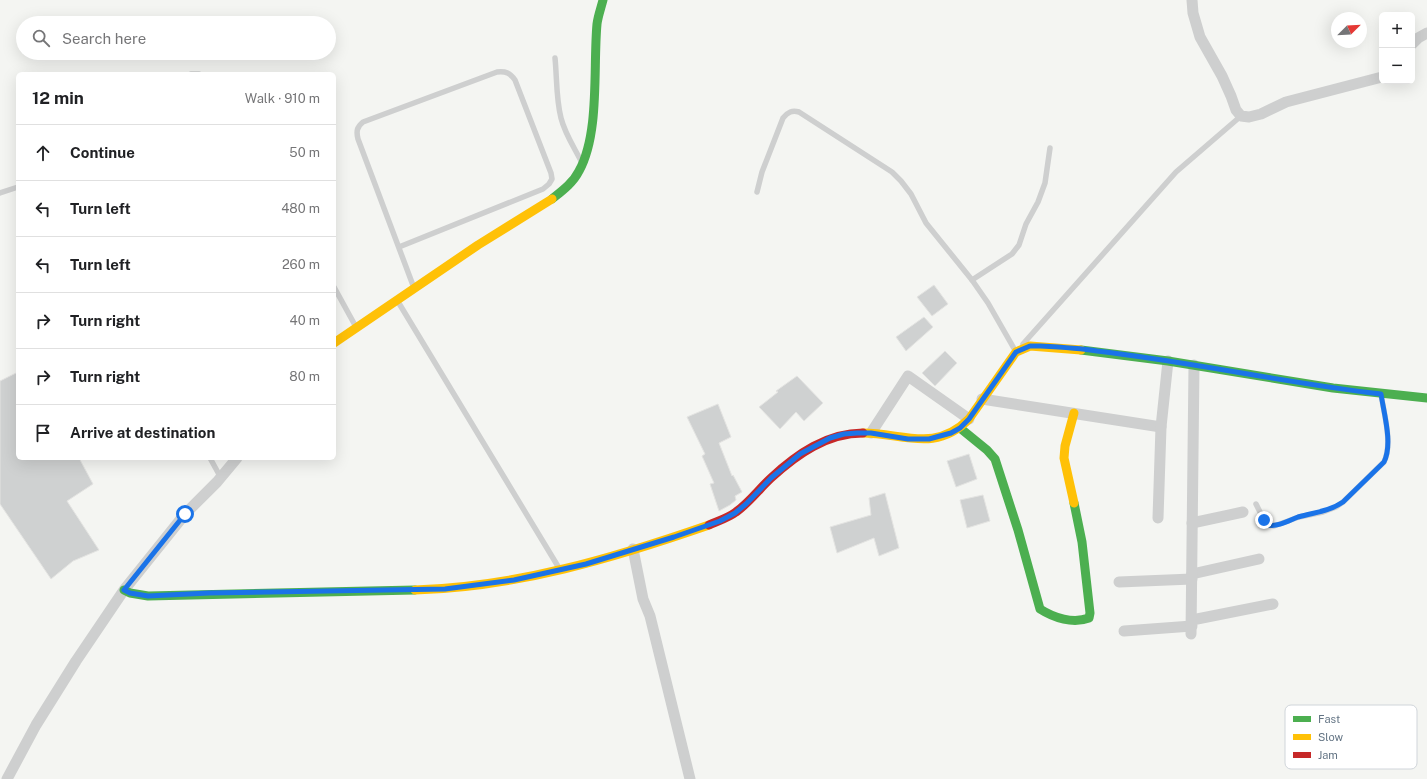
<!DOCTYPE html>
<html lang="en">
<head>
<meta charset="utf-8">
<style>
	:root { --surface:#fff; --page:#f6f6f6; --text:#202124; --muted:#757577; --line:#e0e0e0 }
	body { margin:0; font-family:"Public Sans",sans-serif; background:var(--page); color:var(--text) }
	.controls { position:absolute; right:12px; top:12px; display:grid; overflow:hidden; border-radius:6px; box-shadow:0 4px 16px #0002 }
	.controls button { width:36px; height:36px; display:grid; place-items:center; padding:0; border:0; border-bottom:1px solid var(--line); background:var(--surface); color:var(--text); font:20px sans-serif }
	.compass { position:absolute; left:1331px; top:12px; width:36px; height:36px; border-radius:50%; background:var(--surface); box-shadow:0 4px 16px #0002; rotate:66deg }
	.stop { position:absolute; width:12px; height:12px; margin:-9px; border:3px solid #1a73e8; border-radius:50%; background:#fff }
	.stop.end { background:#1a73e8; border-color:#fff; box-shadow:0 1px 4px #0008 }
	.list { margin:0; padding:0; list-style:none }
	h2 { display:flex; justify-content:space-between; align-items:center; height:52px; margin:0; padding:0 16px; font-size:17px }
	h2 small { font-size:13px; font-weight:400; color:var(--muted) }
	.list li { display:grid; grid-template-columns:26px 1fr auto; gap:12px; align-items:center; box-sizing:border-box; height:56px; padding:0 16px; border-top:1px solid var(--line) }
	.list b { display:block; font-size:15px; white-space:nowrap }
	.list em { font-size:13px; font-style:normal; color:var(--muted) }
	.icon { flex:none; width:22px; height:22px; fill:none; stroke:currentColor; stroke-width:2; stroke-linecap:round; stroke-linejoin:round }
	.map { position:relative; flex:none; width:1427px; height:779px; overflow:hidden }
	.search { position:absolute; background:var(--surface); box-shadow:0 4px 16px #0002; left:16px; top:16px; width:320px; height:44px; display:flex; align-items:center; gap:10px; box-sizing:border-box; padding:0 14px; border-radius:22px; color:var(--muted); font-size:15px }
	.panel { position:absolute; background:var(--surface); box-shadow:0 4px 16px #0002; left:16px; top:72px; width:320px; height:388px; border-radius:6px }
	.map>svg:first-child { display:block }
	.building { fill:#cfd1d1; stroke:#e4e4e2 }
	.lines { fill:none; stroke-linecap:round; stroke-linejoin:round }
	.lane { stroke:#cecfcf; stroke-width:5.5 }
	.street { stroke:#cecfcf; stroke-width:11 }
	.fast { stroke:#4caf50; stroke-width:9 }
	.slow { stroke:#ffc107; stroke-width:9 }
	.jam { stroke:#c62828; stroke-width:9 }
	.route { stroke:#1a73e8; stroke-width:5 }
	.key { fill:#fff; stroke:#d0d5da; stroke-width:1 }
	.key-label { font-size:11px; fill:#637484 }
</style>
</head>
<body>
<div class="map">
<svg width="1427" height="779" viewBox="0 0 1427 779">
	<rect width="100%" height="100%" fill="#f4f5f2"/>
	<g class="building">
		<polygon points="934,285 948,304 932,316 917,297"/>
		<polygon points="924,317 933,327 906,351 896,337"/>
		<polygon points="945,351 957,363 935,386 922,373"/>
		<polygon points="18,372 18,458 79,458 93,484 67,501 99,550 73,561 51,579 0,504 0,381"/>
		<polygon points="797,376 823,403 804,421 796,412 780,429 759,407 778,392 776,391"/>
		<polygon points="718,404 731,437 719,443 732,476 733,475 742,492 735,496 736,500 730,505 719,511 710,484 714,483 702,456 705,454 687,417"/>
		<polygon points="969,454 977,479 956,487 947,461"/>
		<polygon points="885,493 899,548 879,556 874,538 837,553 830,527 871,515 869,498"/>
		<polygon points="983,495 990,521 967,528 960,500"/>
	</g>
	<g class="lines">
		<g class="lane">
			<path d="M555 58C557 78 556 99 561 118 565 134 574 147 581 161"/>
			<polyline points="191,74 199,74"/>
			<path d="M757 192 762 172 783 118C788 112 792 110 799 112L892 172 901 181 911 194 926 223 972 280 988 303 1016 352"/>
			<polyline points="0,193 18,187"/>
			<path d="M399 247 543 189 549 184 552 179 551 173 515 80C510 73 506 71 497 72L363 122C357 127 356 131 358 139L414 288"/>
			<polyline points="972,280 1012,254 1019,245 1026,224 1038,202 1045,183 1050,148"/>
			<polyline points="334,287 356,327"/>
			<polyline points="397,300 559,568"/>
			<polyline points="1023,344 1176,172 1241,116"/>
			<polyline points="210,458 221,478"/>
			<path d="M1256 504 1264 520 1268 525 1274 526 1299 517 1323 512 1336 507 1343 502 1384 462C1393 444 1384 414 1381 394"/>
		</g>
		<g class="street">
			<polyline points="1192,0 1193,13 1200,37 1222,76 1231,96 1236,110 1241,116 1249,117 1261,114 1286,102 1382,77"/>
			<polyline points="1412,44 1418,38 1427,33"/>
			<polyline points="982,399 1161,427"/>
			<polyline points="871,433 908,376 969,419"/>
			<polyline points="1158,518 1161,427 1168,361"/>
			<polyline points="1192,523 1243,512"/>
			<polyline points="633,549 643,599 650,616 690,779"/>
			<polyline points="1192,574 1259,559"/>
			<polyline points="1119,582 1192,579"/>
			<polyline points="1192,620 1273,604"/>
			<polyline points="1124,631 1192,626"/>
			<polyline points="1191,634 1194,365"/>
			<polyline points="7,779 36,725 76,661 124,590 185,514 217,482 237,458"/>
		</g>
		<g class="fast">
			<path d="M552 199C562 191 573 183 579 171 600 133 593 67 597 24 598 16 601 8 603 0"/>
			<polyline points="1081,350 1168,361 1333,388 1427,398"/>
			<path d="M960 428 987 450 995 459 1018 530 1040 609C1054 618 1073 624 1089 618L1090 613 1082 542 1074 503"/>
			<polyline points="124,590 130,593 148,596 415,590"/>
		</g>
		<g class="slow">
			<polyline points="334,343 478,245 552,199"/>
			<path d="M863 433C903 433 935 453 969 419L1016 352 1030 346 1081 350"/>
			<polyline points="1074,503 1064,458 1065,446 1074,413"/>
			<path d="M415 590C517 587 614 558 709 525"/>
		</g>
		<path class="jam" d="M709 525C718 521 728 518 736 512 750 502 759 489 771 478 797 454 827 433 863 433"/>
	</g>
	<g class="lines">
		<path class="route" d="M185 514 124 590 130 593 148 596 209 593 445 589 514 580 586 564 674 537 720 521 735 513 746 504 771 478 800 454 830 438 844 434 857 433H871L908 439H929L951 433 960 428 969 419 1016 352 1030 346H1039C1058 347 1078 348 1097 351 1192 362 1286 383 1381 394 1384 414 1393 444 1384 462L1343 502C1328 512 1315 512 1298 517 1288 521 1278 527 1268 525L1264 520"/>
	</g>
	<rect x="1285" y="705" width="132" height="64" rx="6" class="key"/>
	<rect x="1293" y="716" width="18" height="6" fill="#4caf50"/>
	<rect x="1293" y="734" width="18" height="6" fill="#ffc107"/>
	<rect x="1293" y="752" width="18" height="6" fill="#c62828"/>
	<g class="key-label">
		<text x="1318" y="723">Fast</text>
		<text x="1318" y="741">Slow</text>
		<text x="1318" y="759">Jam</text>
	</g>
</svg>
<div class="controls">
<button>+</button>
<button>−</button>
</div>
<svg class="compass" viewBox="-18 -18 36 36"><path d="M0-13l5 13h-10z" fill="#e53935"/><path d="M0 13l5-13h-10z" fill="#757577"/></svg>
<div class="stop" style="left:185px;top:514px"></div>
<div class="stop end" style="left:1264px;top:520px"></div>
<div class="search"><svg class="icon" aria-label="search" viewBox="0 0 24 24"><circle cx="10" cy="10" r="6"/><path d="M15 15l6 6"/></svg>Search here</div>
<section class="panel">
<h2>12 min<small>Walk · 910 m</small></h2>
<ul class="list">
<li><svg class="icon" aria-label="ahead" viewBox="0 0 24 24"><path d="M12 20V5M6 11l6-6 6 6"/></svg><div><b>Continue</b></div><em>50 m</em></li>
<li><svg class="icon" aria-label="left" viewBox="0 0 24 24"><path d="M17 20v-9H6M10 6l-5 5 5 5"/></svg><div><b>Turn left</b></div><em>480 m</em></li>
<li><svg class="icon" aria-label="left" viewBox="0 0 24 24"><path d="M17 20v-9H6M10 6l-5 5 5 5"/></svg><div><b>Turn left</b></div><em>260 m</em></li>
<li><svg class="icon" aria-label="right" viewBox="0 0 24 24"><path d="M7 20v-9h11M14 6l5 5-5 5"/></svg><div><b>Turn right</b></div><em>40 m</em></li>
<li><svg class="icon" aria-label="right" viewBox="0 0 24 24"><path d="M7 20v-9h11M14 6l5 5-5 5"/></svg><div><b>Turn right</b></div><em>80 m</em></li>
<li><svg class="icon" aria-label="arrive" viewBox="0 0 24 24"><path d="M6 21V4h12l-3 4 3 4H6"/></svg><div><b>Arrive at destination</b></div></li>
</ul>
</section>
</div>
</body>
</html>
